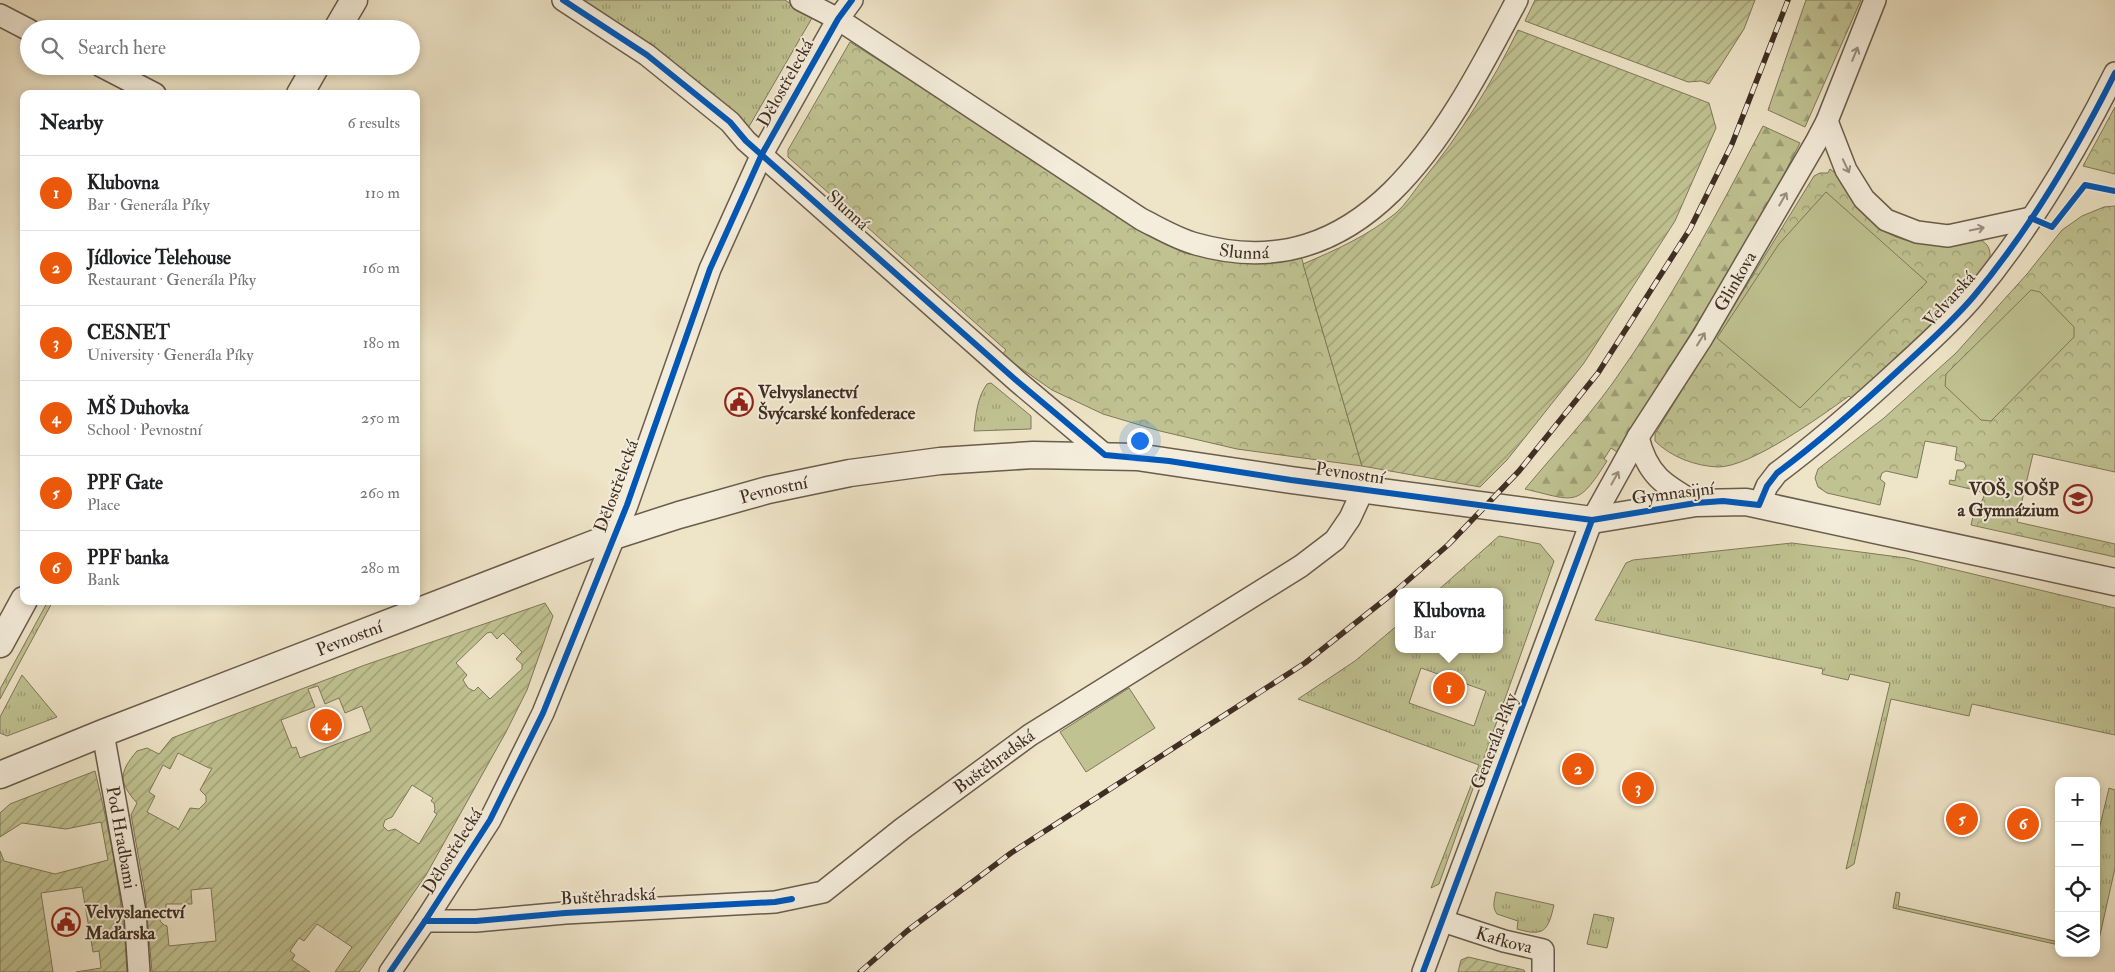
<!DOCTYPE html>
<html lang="en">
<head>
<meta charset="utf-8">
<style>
	:root { --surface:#fff; --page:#f2f2f2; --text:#202124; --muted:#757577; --line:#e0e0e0; --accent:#ea580c }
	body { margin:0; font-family:"IM FELL Double Pica",serif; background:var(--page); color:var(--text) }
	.controls { position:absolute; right:15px; bottom:15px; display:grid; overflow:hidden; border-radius:10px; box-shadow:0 2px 8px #0003 }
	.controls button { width:45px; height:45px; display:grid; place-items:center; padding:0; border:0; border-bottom:1px solid var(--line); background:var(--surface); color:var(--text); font:25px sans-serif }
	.you { position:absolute; left:1139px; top:440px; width:18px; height:18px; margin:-12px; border:4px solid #fff; border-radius:50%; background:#1a73e8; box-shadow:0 0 0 8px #1a73e833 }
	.badge { display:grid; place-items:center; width:32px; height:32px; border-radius:50%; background:var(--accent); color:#fff; font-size:16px; font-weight:700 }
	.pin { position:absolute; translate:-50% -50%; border:2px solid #fff; box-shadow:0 1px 5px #0006 }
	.popup { position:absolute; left:1395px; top:588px; width:108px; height:65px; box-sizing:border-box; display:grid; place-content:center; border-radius:10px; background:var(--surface); filter:drop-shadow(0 1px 4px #0005); font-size:16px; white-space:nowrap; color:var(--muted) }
	.popup b { font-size:19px; color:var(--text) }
	.popup::after { content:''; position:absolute; left:50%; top:100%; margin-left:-10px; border:10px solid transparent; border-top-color:var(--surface) }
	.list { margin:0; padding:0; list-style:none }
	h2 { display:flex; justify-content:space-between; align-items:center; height:65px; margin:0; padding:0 20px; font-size:21px }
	h2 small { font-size:16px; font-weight:400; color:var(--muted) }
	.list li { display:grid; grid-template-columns:32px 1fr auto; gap:15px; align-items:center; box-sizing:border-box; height:75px; padding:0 20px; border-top:1px solid var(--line) }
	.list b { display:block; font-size:19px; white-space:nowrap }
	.list p { margin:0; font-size:16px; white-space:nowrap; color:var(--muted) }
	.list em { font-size:16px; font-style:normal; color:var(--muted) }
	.icon { flex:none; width:28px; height:28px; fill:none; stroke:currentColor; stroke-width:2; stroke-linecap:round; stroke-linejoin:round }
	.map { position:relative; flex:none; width:2115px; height:972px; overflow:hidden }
	.search { position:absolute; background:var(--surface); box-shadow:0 2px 8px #0003; left:20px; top:20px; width:400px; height:55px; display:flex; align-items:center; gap:12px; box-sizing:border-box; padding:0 18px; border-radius:28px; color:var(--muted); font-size:19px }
	.panel { position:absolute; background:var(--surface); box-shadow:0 2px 8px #0003; left:20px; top:90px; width:400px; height:515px; border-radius:10px }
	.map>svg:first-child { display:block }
	.grass { fill:url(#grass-tufts); stroke:#80785a; fill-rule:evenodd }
	.forest { fill:url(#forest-firs); stroke:#80785a }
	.park { fill:url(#park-crowns); stroke:#80785a }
	.garden { fill:url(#garden-furrows); stroke:#80785a; fill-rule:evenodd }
	.pitch { fill:#c0c291; stroke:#80785a }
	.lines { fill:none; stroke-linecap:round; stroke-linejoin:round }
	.minor-casing { stroke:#6b5c4c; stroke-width:24 }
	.tertiary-casing { stroke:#6b5c4c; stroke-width:29 }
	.minor { stroke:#f4eddb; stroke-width:21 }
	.tertiary { stroke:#f4eddb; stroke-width:26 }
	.rail-casing { stroke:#3f2e23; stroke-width:5.5 }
	.rail { stroke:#f4eddb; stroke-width:4; stroke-dasharray:11; stroke-linecap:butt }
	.cycleway-casing { stroke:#f4eddb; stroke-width:9 }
	.cycleway { stroke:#0057b8; stroke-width:6 }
	.oneway { stroke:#9a8e7f }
	.labels { text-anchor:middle; stroke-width:4; stroke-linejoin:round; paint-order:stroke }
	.street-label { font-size:18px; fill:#3f2e23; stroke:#f4eddb }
	.poi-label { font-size:18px; font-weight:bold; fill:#3f2e23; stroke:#f4eddb; text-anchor:start }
</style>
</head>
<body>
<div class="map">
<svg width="2115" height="972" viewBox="0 0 2115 972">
	<defs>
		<pattern id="grass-tufts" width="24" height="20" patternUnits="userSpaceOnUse" patternTransform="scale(1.25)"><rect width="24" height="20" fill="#c0c291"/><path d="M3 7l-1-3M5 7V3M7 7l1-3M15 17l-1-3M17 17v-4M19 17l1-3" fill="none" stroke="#9d9e76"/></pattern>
		<pattern id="forest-firs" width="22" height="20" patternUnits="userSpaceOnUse" patternTransform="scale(1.25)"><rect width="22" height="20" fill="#c0c291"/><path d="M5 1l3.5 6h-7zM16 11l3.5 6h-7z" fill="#9d9e76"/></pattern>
		<pattern id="park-crowns" width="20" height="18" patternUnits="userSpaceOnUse" patternTransform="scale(1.25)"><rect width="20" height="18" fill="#c0c291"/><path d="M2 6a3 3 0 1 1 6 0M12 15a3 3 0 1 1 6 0" fill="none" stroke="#9d9e76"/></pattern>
		<pattern id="garden-furrows" width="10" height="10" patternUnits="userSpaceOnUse" patternTransform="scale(1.25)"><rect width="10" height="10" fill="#c0c291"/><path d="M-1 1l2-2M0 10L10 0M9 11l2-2" fill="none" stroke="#9d9e76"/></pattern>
	</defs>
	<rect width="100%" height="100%" fill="#eee4c7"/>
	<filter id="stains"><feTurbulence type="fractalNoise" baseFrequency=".004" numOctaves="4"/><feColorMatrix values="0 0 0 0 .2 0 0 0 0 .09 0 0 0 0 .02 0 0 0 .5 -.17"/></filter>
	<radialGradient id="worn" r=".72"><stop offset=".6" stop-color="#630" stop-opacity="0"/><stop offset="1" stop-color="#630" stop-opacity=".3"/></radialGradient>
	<g class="grass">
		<polygon points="575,0 785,0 812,18 747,130"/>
		<path d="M991 383 1031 416V429L974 431C976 414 977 398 987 384Z"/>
		<path d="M1499 536 1540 544 1554 561 1439 884 1431 888 1479 765 1298 699 1355 661 1399 624V649H1499V592H1436ZM1421 668 1486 691 1474 726 1409 703Z"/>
		<polygon points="1792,543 1906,558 2115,608 2115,735 1972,704 1969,716 1891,699 1854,864 1846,869 1890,683 1850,674 1848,680 1822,674 1823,669 1595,620 1626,563 1633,560"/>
		<polygon points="48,601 53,601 0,699 0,689"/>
		<polygon points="22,675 57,717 7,736 0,733 0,717"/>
		<polygon points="2109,788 2115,790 2115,868 2096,953 2096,842"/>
		<path d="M1496 892 1554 905C1548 931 1544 937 1517 929L1518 921 1497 914C1492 907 1494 901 1496 892Z"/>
		<polygon points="1896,892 1900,893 1898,906 2059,942 2059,945 1893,908"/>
		<polygon points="1594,914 1614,918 1607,948 1587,944"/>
	</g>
	<g class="forest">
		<polygon points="1806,0 1861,0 1805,127 1768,110"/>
		<path d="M1763 126 1800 143 1757 227 1617 452 1611 448 1604 459 1607 461C1577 508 1576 501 1525 489 1554 454 1585 421 1612 384 1670 303 1717 214 1763 126Z"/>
	</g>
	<g class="park">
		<polygon points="850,42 1158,238 1301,256 1362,466 1237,449 1160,431 1103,414 1052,390 1002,355 1006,350 788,157 788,150"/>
		<polygon points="2115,107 2115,174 2083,166"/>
		<path d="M1830 169 1839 176C1849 188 1872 222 1883 230 1911 249 1946 242 1978 239 1991 244 1992 254 1988 266L1921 334 1852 399 1849 396C1821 416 1751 467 1718 467 1695 466 1671 457 1655 441V434L1814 176 1820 173H1828Z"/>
		<polygon points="2115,206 2115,472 2033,454 2017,522 2115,544 2115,557 1971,525 1976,503 1982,501 1984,496 1979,491 1949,484 1950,480 1955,481 1957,470 1963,470 1966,466 1964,462 1955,460 1957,447 1925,441 1917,478 1886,471 1882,473 1880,479 1885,483 1880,505 1827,493 1818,487 1815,478 1818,469 1884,418 1956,353 2027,274 2062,230 2082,216 2104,207"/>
	</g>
	<g class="garden">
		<polygon points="1535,0 1755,0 1744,29 1709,84 1701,81 1688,82 1525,21"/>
		<path d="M1518 30 1709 103 1716 128 1675 221 1584 363 1507 460 1480 487 1362 466 1303 264C1336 250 1367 236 1396 213 1406 204 1414 191 1422 181 1460 135 1492 83 1518 30Z"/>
		<path d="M545 603 553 616 527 690 506 732 426 875 359 972H335L352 947 317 924 304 941 299 938 290 951 295 955 292 960 310 972H152L145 893 131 815 137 803C118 782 119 772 137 751L147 748 159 754 172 738 365 665ZM491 632 497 639 503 633 522 652 516 659 522 664V669L490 699 478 687 474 691 468 688 463 680 467 675 456 663 487 633ZM318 686 325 704 339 698 345 713 362 706 371 731 300 758 296 747 292 748 281 720 315 707 308 689ZM178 753 209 768H212L200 790 206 796V802L199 809 190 808 178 830 177 828 147 812 155 796 149 792 163 765 170 769ZM412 785 433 798 431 801 434 803 435 809 434 812 437 814 419 844 395 829 388 831 383 826 385 820 392 817ZM211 888 216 941 169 946 167 926 164 925 160 921 162 915 166 913V904H192L191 890Z"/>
		<path d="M95 771C111 837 124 904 127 972H76L101 968 99 951 93 952 82 887 41 893 53 972H0V851L4 861 55 874 108 860 101 822 66 829 22 823 0 837V813L10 804Z"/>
		<polygon points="1468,957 1524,970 1525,972 1458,972 1461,960"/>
	</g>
	<g class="pitch">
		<polygon points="1826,192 1927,282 1800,408 1717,338 1779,244"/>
		<polygon points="2031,290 2040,292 2074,327 2074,337 1991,421 1981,420 1945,386 1946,374"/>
		<polygon points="1129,688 1155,728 1086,772 1060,732"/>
	</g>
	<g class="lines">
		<defs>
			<g id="minor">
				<polyline points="563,0 647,55 730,122 746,141 1017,381 1105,455"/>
				<path id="s1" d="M801 0 838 19 1141 219C1159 228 1177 239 1196 244 1368 293 1451 125 1517 0"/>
				<polyline points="0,15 29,30"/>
				<polyline points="101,66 155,94"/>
				<polyline points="1827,121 1846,170 1864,199 1886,220 1917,232 1948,236 2031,218"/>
				<path d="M1638 437C1647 475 1664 485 1696 503"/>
				<path d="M1759 505 1767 486 1777 473C1820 441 1861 405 1901 368 1926 345 1952 322 1974 296 2030 229 2076 151 2115 73"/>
				<path id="s2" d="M103 733 135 912 139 972"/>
				<path id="s3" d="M425 921H476L565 913 775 902 823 892 902 829 1030 735 1301 566 1335 540 1350 518 1363 490"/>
				<path id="s4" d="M1443 921 1504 941 1543 950V972"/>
				<polyline points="390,972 425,921 490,820 543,713 627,505 710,269 762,154 838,19 852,0"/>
				<path id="s5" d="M1423 972 1592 520 1638 437 1702 338 1816 142 1827 121 1875 0"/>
			</g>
			<g id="tertiary">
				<polyline points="337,29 354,0"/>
				<polyline points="300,94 316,66"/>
				<polyline points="0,644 24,600"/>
				<path id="s6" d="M0 775 103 733 614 536 679 515 768 490 850 473 940 461 1033 455 1137 457 1291 480 1592 520 1696 503 1746 502 2115 582"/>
			</g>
		</defs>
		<use href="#minor" class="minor-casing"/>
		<use href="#tertiary" class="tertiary-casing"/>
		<use href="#minor" class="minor"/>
		<use href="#tertiary" class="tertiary"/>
		<defs>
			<polyline id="rail" points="860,972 907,931 1011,853 1305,663 1397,590 1449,544 1519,471 1598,373 1690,229 1732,144 1788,0"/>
		</defs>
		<use href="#rail" class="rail-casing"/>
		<use href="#rail" class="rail"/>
		<defs>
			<g id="cycleway">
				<path d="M563 0 647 55 730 122 746 141 1017 381 1105 455 1169 461 1291 480 1592 520 1696 503 1723 501 1759 505 1767 486 1777 473C1820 441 1861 405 1901 368 1926 345 1952 322 1974 296 2030 229 2076 151 2115 73"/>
				<polyline points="2031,218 2052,227 2085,185 2115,191"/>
				<polyline points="425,921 476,921 565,913 775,902 792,899"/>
				<polyline points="390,972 425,921 490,820 543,713 627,505 710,269 762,154 838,19 852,0"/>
				<polyline points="1423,972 1592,520"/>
			</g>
		</defs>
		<use href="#cycleway" class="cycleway-casing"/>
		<use href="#cycleway" class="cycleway"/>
	</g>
	<defs><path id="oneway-shaft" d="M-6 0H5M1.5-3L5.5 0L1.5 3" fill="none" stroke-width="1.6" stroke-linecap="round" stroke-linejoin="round" transform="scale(1.25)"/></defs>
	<g class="oneway">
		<use href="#oneway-shaft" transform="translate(1855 54) rotate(-68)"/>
		<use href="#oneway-shaft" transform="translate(1846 166) rotate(65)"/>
		<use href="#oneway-shaft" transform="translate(1783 199) rotate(-60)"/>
		<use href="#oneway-shaft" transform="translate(1977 229) rotate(-12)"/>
		<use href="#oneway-shaft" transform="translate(1701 339) rotate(-58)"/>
		<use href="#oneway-shaft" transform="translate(1615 478) rotate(-61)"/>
	</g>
	<defs>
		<symbol id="civic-ring" viewBox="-11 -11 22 22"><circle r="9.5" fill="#f4eddb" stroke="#8f2418" stroke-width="1.5"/><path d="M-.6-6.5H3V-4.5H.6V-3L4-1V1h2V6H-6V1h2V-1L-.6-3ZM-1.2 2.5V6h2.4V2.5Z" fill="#8f2418"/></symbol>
		<symbol id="university-ring" viewBox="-11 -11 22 22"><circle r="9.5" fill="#f4eddb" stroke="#8f2418" stroke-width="1.5"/><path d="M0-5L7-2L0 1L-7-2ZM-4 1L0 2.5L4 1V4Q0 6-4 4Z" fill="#8f2418"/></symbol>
	</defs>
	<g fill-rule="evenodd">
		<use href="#civic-ring" x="723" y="386" width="32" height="32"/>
		<use href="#university-ring" x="2062" y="483" width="32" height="32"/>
		<use href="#civic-ring" x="50" y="906" width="32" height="32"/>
	</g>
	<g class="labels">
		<g class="street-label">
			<text transform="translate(785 83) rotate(-61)" y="6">Dělostřelecká</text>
			<text transform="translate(848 210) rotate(42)" y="6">Slunná</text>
			<text dy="6" stroke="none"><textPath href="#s1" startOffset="514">Slunná</textPath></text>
			<text dy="6" stroke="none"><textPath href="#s5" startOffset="761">Glinkova</textPath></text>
			<text transform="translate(1949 299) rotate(-48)" y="6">Velvarská</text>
			<text transform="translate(1350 473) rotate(8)" y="6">Pevnostní</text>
			<text transform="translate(616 486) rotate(-70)" y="6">Dělostřelecká</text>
			<text dy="6" stroke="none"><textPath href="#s6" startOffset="825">Pevnostní</textPath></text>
			<text transform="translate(1673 493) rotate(-7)" y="6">Gymnasijní</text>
			<text dy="6" stroke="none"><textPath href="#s6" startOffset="375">Pevnostní</textPath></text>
			<text transform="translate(1494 741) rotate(-69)" y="6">Generála Píky</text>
			<text dy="6" stroke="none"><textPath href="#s3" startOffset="615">Buštěhradská</textPath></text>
			<text dy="6" stroke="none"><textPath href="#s2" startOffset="106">Pod Hradbami</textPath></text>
			<text transform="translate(452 851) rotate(-58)" y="6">Dělostřelecká</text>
			<text transform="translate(608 896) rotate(-3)" y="6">Buštěhradská</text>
			<text dy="6" stroke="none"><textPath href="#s4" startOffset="64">Kafkova</textPath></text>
		</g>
		<g class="poi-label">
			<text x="758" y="398">Velvyslanectví<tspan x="758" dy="21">Švýcarské konfederace</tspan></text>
			<text x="2059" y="495" text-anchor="end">VOŠ, SOŠP<tspan x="2059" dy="21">a Gymnázium</tspan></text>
			<text x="85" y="918">Velvyslanectví<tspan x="85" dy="21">Maďarska</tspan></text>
		</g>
	</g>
	<rect width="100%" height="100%" filter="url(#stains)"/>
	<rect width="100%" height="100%" fill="url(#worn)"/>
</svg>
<div class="controls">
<button>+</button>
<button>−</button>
<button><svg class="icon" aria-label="locate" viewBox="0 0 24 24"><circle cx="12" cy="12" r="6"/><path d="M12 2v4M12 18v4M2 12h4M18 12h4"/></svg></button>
<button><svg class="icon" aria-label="layers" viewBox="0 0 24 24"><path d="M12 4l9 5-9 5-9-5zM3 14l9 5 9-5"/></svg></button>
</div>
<div class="you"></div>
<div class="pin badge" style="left:1449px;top:688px">1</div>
<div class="popup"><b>Klubovna</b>Bar</div>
<div class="pin badge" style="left:1578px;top:769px">2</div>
<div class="pin badge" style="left:1638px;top:788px">3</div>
<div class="pin badge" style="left:326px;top:725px">4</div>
<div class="pin badge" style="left:1962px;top:819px">5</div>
<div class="pin badge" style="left:2023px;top:824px">6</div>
<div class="search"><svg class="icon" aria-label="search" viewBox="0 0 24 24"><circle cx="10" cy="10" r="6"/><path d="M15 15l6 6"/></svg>Search here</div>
<section class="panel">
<h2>Nearby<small>6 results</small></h2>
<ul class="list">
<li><span class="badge">1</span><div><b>Klubovna</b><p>Bar · Generála Píky</p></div><em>110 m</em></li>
<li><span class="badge">2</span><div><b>Jídlovice Telehouse</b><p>Restaurant · Generála Píky</p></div><em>160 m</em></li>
<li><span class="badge">3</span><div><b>CESNET</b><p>University · Generála Píky</p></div><em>180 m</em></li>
<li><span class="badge">4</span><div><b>MŠ Duhovka</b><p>School · Pevnostní</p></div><em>250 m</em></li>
<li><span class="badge">5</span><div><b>PPF Gate</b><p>Place</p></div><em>260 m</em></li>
<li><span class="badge">6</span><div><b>PPF banka</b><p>Bank</p></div><em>280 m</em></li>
</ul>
</section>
</div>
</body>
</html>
